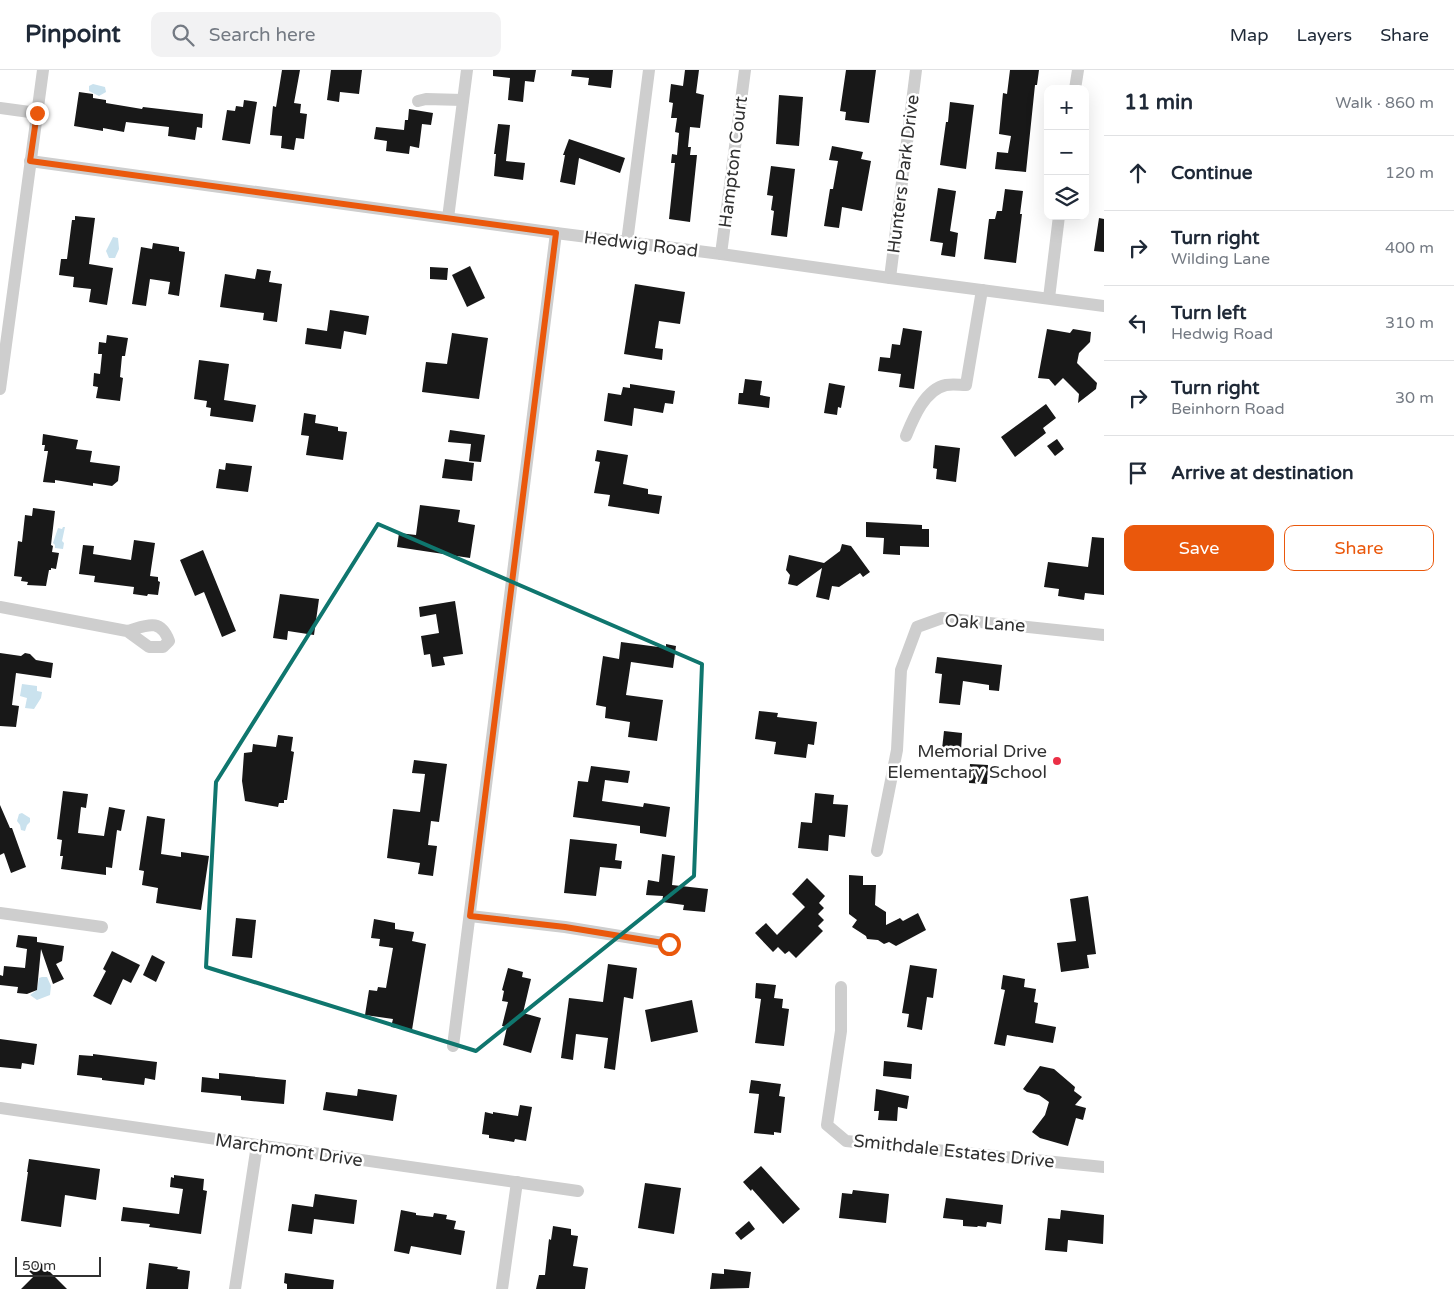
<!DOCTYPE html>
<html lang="en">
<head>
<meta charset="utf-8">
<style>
	:root { --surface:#fff; --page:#f2f2f3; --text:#1f2937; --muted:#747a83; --line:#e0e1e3; --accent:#ea580c }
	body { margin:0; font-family:"Varela Round",sans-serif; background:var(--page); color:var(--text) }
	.controls { position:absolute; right:15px; top:15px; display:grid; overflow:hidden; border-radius:10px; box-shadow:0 5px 20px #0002 }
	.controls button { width:45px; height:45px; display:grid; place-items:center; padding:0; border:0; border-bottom:1px solid var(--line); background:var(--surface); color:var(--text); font:25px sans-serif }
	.scale { position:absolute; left:15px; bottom:12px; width:86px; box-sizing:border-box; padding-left:5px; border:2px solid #313131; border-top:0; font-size:14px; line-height:18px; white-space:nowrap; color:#313131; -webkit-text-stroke:4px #fff; paint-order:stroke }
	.stop { position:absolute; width:15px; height:15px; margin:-11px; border:4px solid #ea580c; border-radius:50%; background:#fff }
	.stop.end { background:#ea580c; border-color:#fff; box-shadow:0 1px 5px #0008 }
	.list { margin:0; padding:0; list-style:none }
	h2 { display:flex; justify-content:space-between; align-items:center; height:65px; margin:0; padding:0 20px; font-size:21px }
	h2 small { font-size:16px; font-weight:400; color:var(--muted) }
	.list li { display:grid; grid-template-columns:32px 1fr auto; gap:15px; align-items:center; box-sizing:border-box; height:75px; padding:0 20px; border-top:1px solid var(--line) }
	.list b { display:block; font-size:19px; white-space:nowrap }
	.list p { margin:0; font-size:16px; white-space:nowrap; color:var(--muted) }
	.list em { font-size:16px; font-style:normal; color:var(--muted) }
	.actions { display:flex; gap:10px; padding:15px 20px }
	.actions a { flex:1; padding:11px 0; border:1px solid var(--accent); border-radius:10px; text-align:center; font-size:18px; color:var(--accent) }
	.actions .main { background:var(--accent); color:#fff }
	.icon { flex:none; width:28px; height:28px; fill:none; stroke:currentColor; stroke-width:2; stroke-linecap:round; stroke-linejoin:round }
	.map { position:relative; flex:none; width:1104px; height:1219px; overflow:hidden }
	header { display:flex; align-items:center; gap:30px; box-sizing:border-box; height:70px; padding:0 25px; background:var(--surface); border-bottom:1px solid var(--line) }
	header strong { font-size:24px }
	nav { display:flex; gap:28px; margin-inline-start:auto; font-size:18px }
	.search { width:350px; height:45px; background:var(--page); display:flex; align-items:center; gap:12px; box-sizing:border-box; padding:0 18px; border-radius:10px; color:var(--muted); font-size:19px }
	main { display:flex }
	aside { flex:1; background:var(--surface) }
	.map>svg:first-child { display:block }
	.water { fill:#cae2ee }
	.building { fill:#181818 }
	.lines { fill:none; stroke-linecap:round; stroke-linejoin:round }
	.minor { stroke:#cecece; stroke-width:12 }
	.route { stroke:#ea580c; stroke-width:6 }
	.marked { fill:none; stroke:#0f766e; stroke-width:4; stroke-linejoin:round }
	.poi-dot { fill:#eb2f46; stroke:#fff; stroke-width:2 }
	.labels { text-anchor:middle; stroke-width:5; stroke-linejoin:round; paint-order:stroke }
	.street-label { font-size:18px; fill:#313131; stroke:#fff }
	.poi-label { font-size:18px; fill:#313131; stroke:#fff; text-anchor:end }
</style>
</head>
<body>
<header>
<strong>Pinpoint</strong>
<div class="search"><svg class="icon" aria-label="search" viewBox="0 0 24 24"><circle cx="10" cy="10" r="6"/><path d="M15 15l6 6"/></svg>Search here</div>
<nav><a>Map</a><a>Layers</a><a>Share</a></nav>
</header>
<main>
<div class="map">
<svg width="1104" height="1219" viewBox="0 0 1104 1219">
	<rect width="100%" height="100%" fill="#fff"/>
	<g class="water">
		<polygon points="93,14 105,17 106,22 99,26 89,21 89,16"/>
		<polygon points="113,167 118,168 119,179 115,188 109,188 106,181"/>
		<polygon points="63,457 65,457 62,471 64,473 63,479 55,478 55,475 53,473 58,458 62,459"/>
		<polygon points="22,614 37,616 37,621 42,622 41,628 34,639 25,638 27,628 20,626"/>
		<polygon points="22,743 30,748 30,752 27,755 25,761 21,760 20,755 17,751 19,744"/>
		<polygon points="42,907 47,907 51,916 50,925 37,930 30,925 37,920 39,908"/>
	</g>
	<g class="building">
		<polygon points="282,0 300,0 294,33 301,34 300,43 307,44 304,69 296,68 294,80 281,78 282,66 270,65 273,36 276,37"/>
		<polygon points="331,0 362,0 359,24 340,22 339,32 327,30"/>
		<polygon points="493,0 536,0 534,12 525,11 523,32 508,30 510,8 493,6"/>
		<polygon points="572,0 613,0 611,18 588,15 589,8 571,6"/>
		<polygon points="685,0 699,0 696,23 704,25 700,58 690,57 688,77 691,77 690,85 697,85 690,152 669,149 675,93 671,93 672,84 677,85 679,63 675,62 677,48 671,48 673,33 669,32 671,14 683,16"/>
		<polygon points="846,0 876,0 869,53 845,50 846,42 840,41"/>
		<polygon points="1010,0 1039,0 1037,15 1035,15 1026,102 995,99 997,82 1008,83 1011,66 999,64 1003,23 1007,24"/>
		<polygon points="79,22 93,24 93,28 106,30 106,33 142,39 143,37 203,44 202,58 197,57 195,70 168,66 169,57 126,52 124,62 103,58 103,61 74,56"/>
		<polygon points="779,25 803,27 799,76 776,74"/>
		<polygon points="244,30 257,32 250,74 222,70 227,40 235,41 236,36 243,37"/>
		<polygon points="950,32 974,35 966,99 940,95 946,52 948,52"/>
		<polygon points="409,39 433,43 431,55 422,54 419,78 410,76 409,84 386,81 387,71 374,69 376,57 404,60 405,50 408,50"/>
		<polygon points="498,54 510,55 506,91 525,93 523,110 494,106 496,84 494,84"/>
		<polygon points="569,69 625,88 620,103 579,88 575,115 560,112 565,85 563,85"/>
		<polygon points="832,76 863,82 861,89 871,91 862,141 842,137 839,158 824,156 830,119 833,119 838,91 829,90"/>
		<polygon points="771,96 795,99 787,167 771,165 774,141 771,140 773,126 767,125"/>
		<polygon points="938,118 956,121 950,161 958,163 955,187 941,185 943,173 930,171"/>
		<polygon points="1005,119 1023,121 1020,144 1022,144 1016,193 984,189 989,149 995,149 997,141 1002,141"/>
		<polygon points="75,146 95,148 89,194 113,198 107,235 89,232 91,219 73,217 74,207 59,205 61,189 67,189 72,150 75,150"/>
		<polygon points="1099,148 1104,149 1104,182 1094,181"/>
		<polygon points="153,173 179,177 179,181 185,182 179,226 168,224 170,212 150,209 146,236 132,234 141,177 152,179"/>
		<polygon points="470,196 485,228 467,237 452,205"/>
		<polygon points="430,197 448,198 447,210 430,209"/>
		<polygon points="257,199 271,201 269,212 282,214 277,252 263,250 264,243 220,237 225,204 255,209"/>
		<polygon points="635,214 685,222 680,254 659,251 655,278 663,279 662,290 624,284"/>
		<polygon points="330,240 369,246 366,265 344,261 341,279 305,274 307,258 327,261"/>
		<polygon points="903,258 922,261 914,319 899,317 901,304 878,301 880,287 890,288 892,274 900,275"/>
		<polygon points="1047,259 1070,263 1073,259 1091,262 1090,272 1079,283 1077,293 1097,313 1096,319 1078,333 1079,324 1063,308 1055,316 1049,309 1038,308"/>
		<polygon points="452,263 488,268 479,329 422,322 426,292 447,294"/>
		<polygon points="107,265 128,268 125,286 122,286 120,307 123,308 120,331 96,328 98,317 93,316 94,303 100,304 102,284 98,284 99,272 106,273"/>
		<polygon points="199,290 229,294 224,330 256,335 253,352 210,346 211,338 206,337 207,331 194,329"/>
		<polygon points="745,309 762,311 760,325 770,327 769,338 738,334 739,323 743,323"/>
		<polygon points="829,313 845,316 841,338 838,337 837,345 824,343"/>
		<polygon points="630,314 675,321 673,334 665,333 663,343 634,338 632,356 604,351 608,323 621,325 623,317 630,318"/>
		<polygon points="1046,334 1056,348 1043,358 1046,363 1015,387 1001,367"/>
		<polygon points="304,343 316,345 315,353 338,357 338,361 347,362 343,390 306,385 309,366 301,365"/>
		<polygon points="450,360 485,365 481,392 469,391 471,374 448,372"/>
		<polygon points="43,364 78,370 76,379 92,381 90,392 120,396 118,411 112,416 93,413 93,416 55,410 55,413 43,412 48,381 44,381 45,375 42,375"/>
		<polygon points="1057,369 1064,379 1055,386 1047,376"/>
		<polygon points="935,375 960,378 956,412 936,409 937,399 933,398"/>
		<polygon points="597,380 628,385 623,414 648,419 648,424 662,426 659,444 608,436 610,425 594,423 600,392 595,391"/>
		<polygon points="445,389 474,393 472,411 442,408"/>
		<polygon points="226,393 252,396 248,422 216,418 219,399 225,400"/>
		<polygon points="420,435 460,440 458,452 475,455 470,488 397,477 399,463 416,465"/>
		<polygon points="33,438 55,441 51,475 53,476 52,482 59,483 56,499 51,498 51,500 49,500 46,516 27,515 28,512 21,511 22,507 14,506 18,471 22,472 25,445 32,446"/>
		<polygon points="866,452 922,455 922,459 929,459 929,477 900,476 900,485 883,484 884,468 866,467"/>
		<polygon points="1092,467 1104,468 1104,525 1085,523 1084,530 1058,526 1059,519 1044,517 1048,492 1088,497"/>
		<polygon points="134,470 155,473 150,506 158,507 158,511 160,512 158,525 148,524 147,526 133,524 134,517 94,512 95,506 79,504 83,475 94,476 93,484 131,490"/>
		<polygon points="842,474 851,476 870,502 863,507 860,503 839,517 832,516 829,530 816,527 822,498 797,516 788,514 790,505 786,500 789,485 824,493 840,481"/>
		<polygon points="203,480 236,561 222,567 204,522 195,526 180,490"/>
		<polygon points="280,524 319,529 314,565 288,561 287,570 273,568"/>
		<polygon points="455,531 463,584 443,587 445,595 432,597 430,584 424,585 421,566 439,563 436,544 420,547 419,537"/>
		<polygon points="621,572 666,578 666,574 676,576 673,598 631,592 626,625 663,630 657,671 628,667 630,652 605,648 606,637 596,635 603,586 619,589"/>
		<polygon points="0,583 21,586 25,583 30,584 36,590 53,593 51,608 16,603 12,635 19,636 16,657 0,656"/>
		<polygon points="937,587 1002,595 999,621 989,620 989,615 963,611 960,635 939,633 942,604 935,603"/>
		<polygon points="759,641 778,643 777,647 817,652 814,675 808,674 806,688 774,684 776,672 755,669"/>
		<polygon points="944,661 962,663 961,681 942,679"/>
		<polygon points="278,665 293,667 291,681 294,682 287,730 284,730 284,733 279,733 278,737 245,731 242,711 244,683 252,682 253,674 276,677"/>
		<polygon points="414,690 447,694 439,752 431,751 428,775 437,776 433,806 418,804 420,793 387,788 393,739 420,742 425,704 412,703"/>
		<polygon points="970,694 988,695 987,714 969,713"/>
		<polygon points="591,696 630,701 628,713 605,710 602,731 643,737 644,733 670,737 666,767 640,763 640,756 573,747 578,711 588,712"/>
		<polygon points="63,721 88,724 86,738 81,737 78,763 104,766 109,737 125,740 121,761 117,760 112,798 106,797 106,805 61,799 63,786 60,786 62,770 57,769"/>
		<polygon points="815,723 834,725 833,734 848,735 845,767 829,765 828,781 798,778 801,752 812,753"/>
		<polygon points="0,735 10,758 12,758 26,797 11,803 4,783 0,785"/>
		<polygon points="147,746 165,749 161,784 181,787 181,782 209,786 201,840 156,833 158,818 142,815 144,801 139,800"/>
		<polygon points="570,769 617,774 615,790 622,791 621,799 600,797 596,826 564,823"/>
		<polygon points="662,784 675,786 672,815 708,819 705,842 683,840 684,835 662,832 663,826 646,825 648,810 659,812"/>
		<polygon points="849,805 863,806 863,815 876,815 875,835 886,842 886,855 900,848 903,851 918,843 926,860 896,876 889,872 884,874 878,870 867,869 866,866 852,857 857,850 849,844"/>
		<polygon points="807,808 825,826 819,833 824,838 818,844 824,850 818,856 823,861 796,888 789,881 785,884 778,877 773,882 755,863 766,853 777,865 805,837 792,824"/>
		<polygon points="1088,826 1096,884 1087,885 1089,898 1061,902 1057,873 1076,871 1070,829"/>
		<polygon points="236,848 256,850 252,888 232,886"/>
		<polygon points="374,849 395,853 395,859 414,862 412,871 426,874 412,960 391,957 393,949 365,945 369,920 377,921 378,917 386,918 393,878 379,876 380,869 371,868"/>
		<polygon points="18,865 37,867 37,872 64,876 62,891 56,894 64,909 53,914 41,879 37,920 27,924 17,923 18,917 0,915 0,905 3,906 4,896 25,898 27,879 16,877"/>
		<polygon points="112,881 140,895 131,913 123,909 111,935 93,926 106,901 103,899"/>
		<polygon points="152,885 165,892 156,912 143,905"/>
		<polygon points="608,894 637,898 633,929 624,927 615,1000 604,998 608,968 576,964 573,990 561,988 569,928 603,932"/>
		<polygon points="910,895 937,899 933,928 927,927 922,960 907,957 909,944 902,943"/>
		<polygon points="508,898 523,902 522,907 531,909 523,943 541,948 531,983 503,975 507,957 502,956 508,932 502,931 504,921 502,920"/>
		<polygon points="1003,905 1025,909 1024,917 1036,919 1034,932 1038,933 1035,953 1056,957 1053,973 1007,965 1005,976 994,974 1005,920 1001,919"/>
		<polygon points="756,913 776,915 774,928 783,929 782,938 789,939 784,976 755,973 761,929 755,928"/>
		<polygon points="692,930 698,962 651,972 645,940"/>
		<polygon points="0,969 37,974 34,995 22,993 21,999 0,997"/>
		<polygon points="93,984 157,992 155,1010 145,1008 144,1015 102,1010 102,1008 77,1005 79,985 93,986"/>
		<polygon points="884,991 912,994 911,1009 883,1006"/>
		<polygon points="1040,996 1054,999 1075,1017 1074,1021 1082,1027 1075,1035 1086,1038 1083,1050 1076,1048 1068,1076 1040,1068 1032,1062 1045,1045 1049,1032 1039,1025 1027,1022 1023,1019"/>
		<polygon points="219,1003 286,1010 284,1034 241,1030 241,1026 201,1022 202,1007 219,1009"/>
		<polygon points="751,1010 781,1014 779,1026 785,1027 781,1063 774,1062 774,1065 754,1063 759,1024 749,1023"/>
		<polygon points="358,1019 397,1025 393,1051 323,1040 326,1022 357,1026"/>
		<polygon points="876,1019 909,1026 907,1039 898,1037 897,1051 878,1050 879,1041 874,1041"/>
		<polygon points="520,1035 532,1037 526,1071 515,1069 514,1072 489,1068 489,1065 482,1064 485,1042 493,1044 493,1042 518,1046"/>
		<polygon points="29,1089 100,1099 96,1130 65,1125 61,1157 21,1151 28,1102 27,1102"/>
		<polygon points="761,1096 800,1139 783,1154 752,1119 751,1121 743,1112"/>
		<polygon points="174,1105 204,1109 203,1120 207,1121 201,1164 149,1157 150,1154 121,1151 123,1137 179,1144 183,1119 170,1117 171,1107 174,1108"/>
		<polygon points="645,1113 681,1118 674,1164 638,1158"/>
		<polygon points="853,1120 889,1124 886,1153 839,1148 842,1123 852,1124"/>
		<polygon points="315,1124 357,1130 354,1154 314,1149 312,1164 288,1161 292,1134 313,1137"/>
		<polygon points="946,1128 1003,1135 1001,1154 987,1152 986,1157 978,1156 977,1157 963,1156 963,1150 943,1148"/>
		<polygon points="401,1140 416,1143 416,1145 433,1147 434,1143 447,1145 446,1149 456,1151 454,1159 465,1161 461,1185 411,1176 409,1184 394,1181"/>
		<polygon points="1061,1140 1104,1145 1103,1174 1068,1170 1067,1182 1045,1180 1048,1148 1060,1149"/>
		<polygon points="749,1151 755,1159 741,1170 735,1163"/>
		<polygon points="553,1156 571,1159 571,1165 578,1166 573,1196 588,1198 585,1219 536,1219 539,1205 545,1205 549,1169 551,1170"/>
		<polygon points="38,1190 67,1219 21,1219 34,1206 28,1200"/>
		<polygon points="149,1193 178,1197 177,1199 190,1201 188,1219 146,1219"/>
		<polygon points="724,1199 751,1202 749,1218 710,1219 712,1203 724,1204"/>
		<polygon points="285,1203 334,1210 333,1219 287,1219 287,1214 284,1213"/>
	</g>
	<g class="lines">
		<g class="minor">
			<polyline points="1075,19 1078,0"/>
			<polyline points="418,31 426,29 463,30"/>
			<polyline points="0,38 37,43"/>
			<polyline points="30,91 556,163 721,184 890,208 1104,236"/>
			<polyline points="448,148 467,0"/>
			<polyline points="627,172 649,0"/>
			<polyline points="721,184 745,0"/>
			<polyline points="890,208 916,0"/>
			<polyline points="1049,228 1059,146"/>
			<polyline points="0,319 43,0"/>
			<path d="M906 366C913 349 925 319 946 315 953 314 960 315 966 315L982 220"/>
			<path d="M0 537 127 561 149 577H163L169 571C160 547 146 556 127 561"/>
			<polyline points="877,781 897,680 901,600 917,557 942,548 1104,565"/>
			<polyline points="0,843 102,857"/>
			<polyline points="470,846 565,857 669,874"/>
			<polyline points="841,917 841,961 827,1055 846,1071 1104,1097"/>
			<polyline points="453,976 556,163"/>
			<polyline points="0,1038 578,1121"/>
			<polyline points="235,1219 257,1075"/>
			<polyline points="502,1219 517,1112"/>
		</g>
	</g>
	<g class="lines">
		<polyline class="route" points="37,43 30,91 556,163 470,846 565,857 669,874"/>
	</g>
	<path class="marked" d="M378 454 702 594 694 806 476 981 206 897 216 712Z"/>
	<circle class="poi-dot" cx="1057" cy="691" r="5"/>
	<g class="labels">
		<g class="street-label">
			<text transform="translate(733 92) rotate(-83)" y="6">Hampton Court</text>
			<text transform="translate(903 104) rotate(-83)" y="6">Hunters Park Drive</text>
			<text transform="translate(641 174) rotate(7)" y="6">Hedwig Road</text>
			<text transform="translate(985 553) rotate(4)" y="6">Oak Lane</text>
			<text transform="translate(289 1080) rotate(8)" y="6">Marchmont Drive</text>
			<text transform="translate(954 1081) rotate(6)" y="6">Smithdale Estates Drive</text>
		</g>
		<g class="poi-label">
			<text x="1047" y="687">Memorial Drive<tspan x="1047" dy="21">Elementary School</tspan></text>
		</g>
	</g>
</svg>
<div class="controls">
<button>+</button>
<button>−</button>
<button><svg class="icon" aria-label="layers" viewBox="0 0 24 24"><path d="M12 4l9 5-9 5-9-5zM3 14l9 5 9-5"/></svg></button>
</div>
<div class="scale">50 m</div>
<div class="stop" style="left:669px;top:874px"></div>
<div class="stop end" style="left:37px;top:43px"></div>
</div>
<aside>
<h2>11 min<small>Walk · 860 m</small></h2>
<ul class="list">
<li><svg class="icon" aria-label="ahead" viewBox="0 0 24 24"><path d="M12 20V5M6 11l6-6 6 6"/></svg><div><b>Continue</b></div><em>120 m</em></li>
<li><svg class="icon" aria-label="right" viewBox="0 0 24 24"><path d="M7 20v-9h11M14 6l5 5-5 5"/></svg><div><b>Turn right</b><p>Wilding Lane</p></div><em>400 m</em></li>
<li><svg class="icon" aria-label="left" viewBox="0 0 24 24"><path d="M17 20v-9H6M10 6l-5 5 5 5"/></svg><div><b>Turn left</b><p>Hedwig Road</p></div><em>310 m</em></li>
<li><svg class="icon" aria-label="right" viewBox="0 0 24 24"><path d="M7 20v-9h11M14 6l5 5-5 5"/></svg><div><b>Turn right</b><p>Beinhorn Road</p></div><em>30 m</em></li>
<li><svg class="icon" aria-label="arrive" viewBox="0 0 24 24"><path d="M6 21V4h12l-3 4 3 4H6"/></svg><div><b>Arrive at destination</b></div></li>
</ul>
<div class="actions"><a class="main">Save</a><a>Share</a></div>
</aside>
</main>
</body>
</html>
